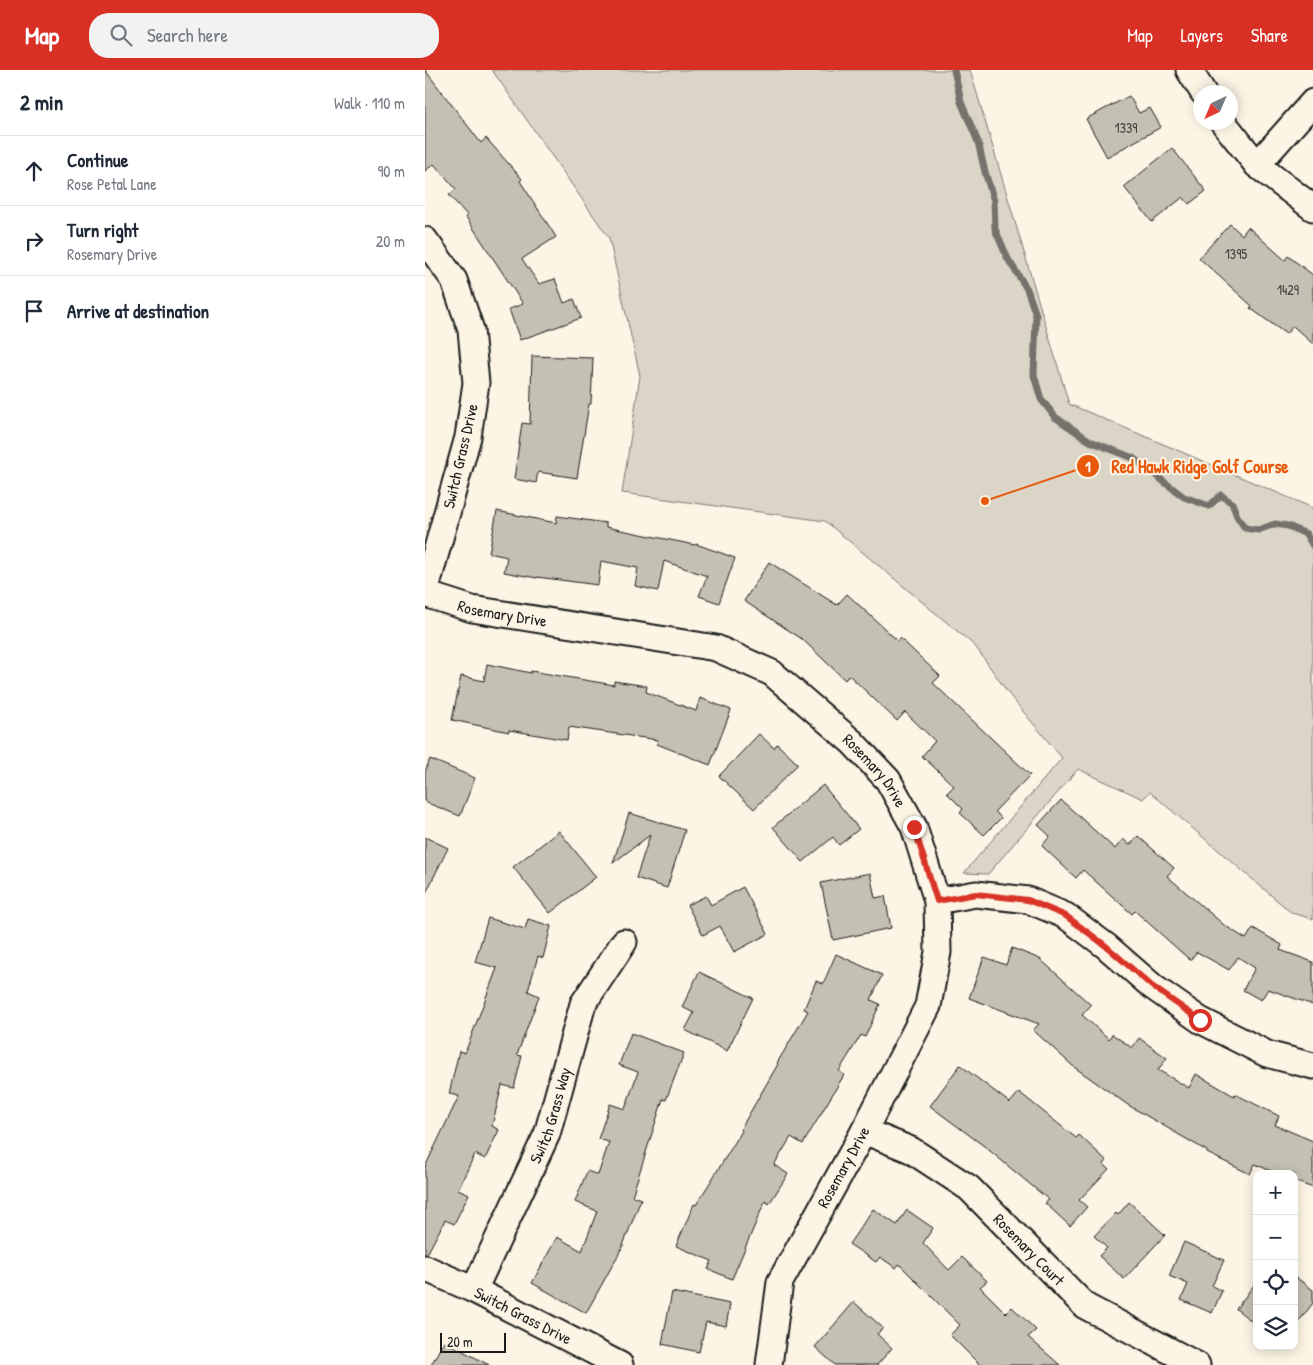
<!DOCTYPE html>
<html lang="en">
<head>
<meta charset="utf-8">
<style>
	:root { --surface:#fff; --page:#f2f2f3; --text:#1f2937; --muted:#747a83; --line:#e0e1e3; --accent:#d93025 }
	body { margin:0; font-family:"Patrick Hand",sans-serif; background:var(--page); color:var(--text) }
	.controls { position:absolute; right:15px; bottom:15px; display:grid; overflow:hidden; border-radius:10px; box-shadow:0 2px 12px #0003 }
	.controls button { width:45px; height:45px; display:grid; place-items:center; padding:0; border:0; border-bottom:1px solid var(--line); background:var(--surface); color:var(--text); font:25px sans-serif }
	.compass { position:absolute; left:768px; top:15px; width:45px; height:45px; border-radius:50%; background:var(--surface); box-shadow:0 2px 12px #0003; rotate:224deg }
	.scale { position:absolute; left:15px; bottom:12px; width:66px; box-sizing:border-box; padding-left:5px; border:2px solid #1c1c1c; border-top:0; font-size:14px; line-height:18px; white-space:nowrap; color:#1c1c1c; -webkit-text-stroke:4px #fcf5e5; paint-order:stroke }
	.stop { position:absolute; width:15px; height:15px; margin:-11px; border:4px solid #d93025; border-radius:50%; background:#fff }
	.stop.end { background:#d93025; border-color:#fff; box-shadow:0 1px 5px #0008 }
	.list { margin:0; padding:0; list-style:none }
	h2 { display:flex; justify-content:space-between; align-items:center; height:65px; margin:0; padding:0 20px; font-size:21px }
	h2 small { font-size:16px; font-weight:400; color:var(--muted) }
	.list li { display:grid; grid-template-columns:32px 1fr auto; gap:15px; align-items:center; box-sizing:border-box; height:70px; padding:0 20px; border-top:1px solid var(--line) }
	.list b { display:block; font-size:19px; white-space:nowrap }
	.list p { margin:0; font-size:16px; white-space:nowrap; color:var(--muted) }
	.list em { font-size:16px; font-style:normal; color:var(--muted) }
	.icon { flex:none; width:28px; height:28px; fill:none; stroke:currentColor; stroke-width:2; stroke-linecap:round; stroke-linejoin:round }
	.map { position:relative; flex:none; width:888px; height:1295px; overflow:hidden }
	header { display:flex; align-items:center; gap:30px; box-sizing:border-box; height:70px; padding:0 25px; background:var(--accent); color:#fff }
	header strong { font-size:24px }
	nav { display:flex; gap:28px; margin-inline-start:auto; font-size:18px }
	.search { width:350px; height:45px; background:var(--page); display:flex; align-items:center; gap:12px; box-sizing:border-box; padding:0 18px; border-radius:20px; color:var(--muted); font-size:19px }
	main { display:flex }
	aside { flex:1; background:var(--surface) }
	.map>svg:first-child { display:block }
	.green { fill:#dbd5c8; stroke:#7c7872 }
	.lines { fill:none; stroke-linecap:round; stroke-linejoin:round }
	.stream { stroke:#75726c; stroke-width:7 }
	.building { fill:#c4c0b3; stroke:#1c1c1c }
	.minor-casing { stroke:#1c1c1c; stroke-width:29 }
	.minor { stroke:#fcf5e5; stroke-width:25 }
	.route { stroke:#d93025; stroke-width:6 }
	.labels { text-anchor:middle; stroke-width:4; stroke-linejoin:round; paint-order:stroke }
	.number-label { font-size:14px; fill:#464542 }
	.street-label { font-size:16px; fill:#1c1c1c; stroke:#fcf5e5 }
	.leader { fill:none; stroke:#e8590c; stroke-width:2 }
	.callout-dot { fill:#e8590c; stroke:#fcf5e5; stroke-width:2 }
	.mark-label { font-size:15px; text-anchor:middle; font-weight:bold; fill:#fff }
	.callout-label { font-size:18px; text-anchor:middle; font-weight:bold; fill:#e8590c; stroke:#fcf5e5; stroke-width:4; stroke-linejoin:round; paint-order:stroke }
</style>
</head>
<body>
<header>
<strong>Map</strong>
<div class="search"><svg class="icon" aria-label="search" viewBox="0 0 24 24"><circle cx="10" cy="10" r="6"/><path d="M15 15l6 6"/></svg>Search here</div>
<nav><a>Map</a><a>Layers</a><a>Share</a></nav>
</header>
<main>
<aside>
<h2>2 min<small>Walk · 110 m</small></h2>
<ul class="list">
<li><svg class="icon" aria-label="ahead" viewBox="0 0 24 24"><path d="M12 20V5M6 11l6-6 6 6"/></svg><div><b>Continue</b><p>Rose Petal Lane</p></div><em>90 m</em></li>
<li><svg class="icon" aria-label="right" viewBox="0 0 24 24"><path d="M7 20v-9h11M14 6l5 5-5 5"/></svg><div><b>Turn right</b><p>Rosemary Drive</p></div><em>20 m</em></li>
<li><svg class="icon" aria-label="arrive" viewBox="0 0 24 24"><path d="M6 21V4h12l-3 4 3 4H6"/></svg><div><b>Arrive at destination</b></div></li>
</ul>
</aside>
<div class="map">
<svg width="888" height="1295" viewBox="0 0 888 1295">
	<rect width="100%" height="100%" fill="#fcf5e5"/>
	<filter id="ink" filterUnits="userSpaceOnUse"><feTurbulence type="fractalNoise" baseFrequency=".02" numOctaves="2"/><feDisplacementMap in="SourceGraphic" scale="10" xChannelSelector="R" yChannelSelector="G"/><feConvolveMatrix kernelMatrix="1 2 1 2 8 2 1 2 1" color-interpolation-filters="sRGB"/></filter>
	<g filter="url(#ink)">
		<polygon class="green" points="67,0 545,0 644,334 888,438 888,849 867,843 725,722 718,729 653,699 563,804 539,803 637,688 586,627 550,576 400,451 197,423 215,306 184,168"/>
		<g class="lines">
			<polyline class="stream" points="529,0 536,32 553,72 560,102 569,131 570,159 583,189 602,219 611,245 609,305 616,329 630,347 665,371 708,388 759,427 784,436 796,425 807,433 812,446 820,458 833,460 850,454 863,456 881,464 888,476"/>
		</g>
		<g class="building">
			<polygon points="0,0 56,73 61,68 97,109 95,111 131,167 97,189 114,214 130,209 139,233 149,229 156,248 95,270 84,239 98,234 41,147 42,145 24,125 31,119 9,94 0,101"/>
			<polygon points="704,26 714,43 725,38 736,57 682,87 661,49"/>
			<polygon points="747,78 781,121 764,134 758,127 727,152 699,117"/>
			<polygon points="805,154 817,165 823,157 860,190 863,186 888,205 888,274 868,256 861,264 825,238 827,236 774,188"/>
			<polygon points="107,286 168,288 166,334 164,334 152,408 113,402 111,413 89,409 97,353 105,354"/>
			<polygon points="72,441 131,453 132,446 181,453 181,457 270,475 271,474 310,488 294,533 274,526 282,506 239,491 233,521 210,516 213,498 176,491 173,515 112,507 112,508 79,502 82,487 64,483"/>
			<polygon points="344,492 412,535 422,524 473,571 475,568 515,606 508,613 605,705 570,741 576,748 559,765 535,743 538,739 522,723 529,716 497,686 510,671 480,642 472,651 424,605 420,610 377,569 319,531"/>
			<polygon points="62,594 106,603 106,601 189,615 189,611 222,616 221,622 271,641 275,628 306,640 285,695 232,674 233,670 144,657 142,670 84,660 84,662 27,650 36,606 59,611"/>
			<polygon points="334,664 349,678 352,674 373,694 329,739 294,706"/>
			<polygon points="5,689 50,708 35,746 0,732 0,702"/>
			<polygon points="398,715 434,759 414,775 408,767 378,792 348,757"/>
			<polygon points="636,730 690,779 698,769 705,775 713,766 749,798 742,806 799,855 821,869 828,858 857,875 855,880 888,892 888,935 843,919 836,930 818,920 830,898 813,887 804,900 772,882 765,890 710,841 707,844 658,800 651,808 617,776 625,766 613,755"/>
			<polygon points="204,743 260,760 242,818 211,808 225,765 188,793"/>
			<polygon points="134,761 171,807 125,843 88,797"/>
			<polygon points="0,767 23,778 0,825"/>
			<polygon points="445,803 450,828 460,826 466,858 408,870 396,813"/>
			<polygon points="318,817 343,864 309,882 295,856 278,865 262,835 281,826 286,835"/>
			<polygon points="63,848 100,859 103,849 126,856 118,888 113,886 103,921 114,926 92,985 97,986 89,1018 77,1015 67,1056 74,1060 60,1089 50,1084 33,1119 44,1124 29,1154 20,1150 2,1184 0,1184 0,1097 34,1026 24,1024 34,981 40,983 72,898 50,892"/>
			<polygon points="587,878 615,889 666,935 657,945 684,969 687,964 707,978 714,968 742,988 733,1000 764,1018 771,1004 809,1026 810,1024 854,1046 850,1055 888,1071 888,1118 869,1111 869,1104 853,1104 830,1094 825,1104 782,1083 782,1081 703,1035 649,997 608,960 614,954 544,928 559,887 581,895"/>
			<polygon points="411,884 457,905 446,930 455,934 440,967 436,965 414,1001 419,1005 378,1074 366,1067 349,1095 363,1104 344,1134 340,1131 307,1209 283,1199 287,1191 251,1176 269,1134 271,1135 317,1061 315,1060 353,994 352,993 383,941 379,939 391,911 398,914"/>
			<polygon points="274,902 328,928 302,981 260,960 269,943 257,937"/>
			<polygon points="206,963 259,983 241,1030 238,1029 207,1126 216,1129 197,1178 161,1243 107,1213 132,1167 157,1181 172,1141 150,1132 162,1101 173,1105 184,1072 173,1069 185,1034 200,1039 213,1002 194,995"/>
			<polygon points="535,995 585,1033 594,1022 651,1068 654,1065 682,1091 679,1094 684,1099 654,1130 662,1137 645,1156 620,1133 624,1130 559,1076 505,1036"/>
			<polygon points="704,1132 740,1165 699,1209 674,1186 682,1178 669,1166 691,1143 693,1145"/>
			<polygon points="448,1139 472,1155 482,1140 508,1158 498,1173 524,1200 537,1187 562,1211 555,1217 581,1243 587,1237 611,1260 603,1267 635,1295 555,1295 525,1265 535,1255 474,1194 471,1198 455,1187 451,1192 424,1174"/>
			<polygon points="759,1172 799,1190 787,1216 797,1221 787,1243 756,1230 763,1214 744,1206"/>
			<polygon points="869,1206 888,1220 888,1233 869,1258"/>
			<polygon points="832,1211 832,1255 811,1239"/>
			<polygon points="247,1222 305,1234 301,1256 281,1252 274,1282 237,1274"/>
			<polygon points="429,1232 458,1258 452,1264 467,1278 452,1295 410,1295 390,1277"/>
			<polygon points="19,1271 64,1295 6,1295"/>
		</g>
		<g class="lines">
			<defs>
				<g id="minor">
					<polyline points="764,0 778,22"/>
					<polyline points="798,52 832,95 888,138"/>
					<polyline points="832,95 888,32"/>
					<polyline points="0,170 29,210 46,260 51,313 43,367 0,522"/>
					<path id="s1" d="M0 524 47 539 291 578 347 603 427 672 463 710 489 757 512 831 513 882 503 936 439 1061 355 1212 344 1295"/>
					<polyline points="512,831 551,824 603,830 641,846 681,876 728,917 775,950 842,984 888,996"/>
					<path id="s2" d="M439 1061 486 1080 544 1118 660 1236 772 1295"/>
					<path id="s3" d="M0 1198 49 1220 195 1295"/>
					<path id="s4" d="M49 1220 122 1064 158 934 199 872"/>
				</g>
			</defs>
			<use href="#minor" class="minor-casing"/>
			<use href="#minor" class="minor"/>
		</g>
	</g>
	<g class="lines" filter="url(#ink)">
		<polyline class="route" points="489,757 512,831 551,824 603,830 641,846 681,876 728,917 775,950"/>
	</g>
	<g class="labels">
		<g class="number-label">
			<text x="701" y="63">1339</text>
			<text x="811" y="189">1395</text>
			<text x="863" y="225">1429</text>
		</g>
		<g class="street-label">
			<text transform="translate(35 386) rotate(-77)" y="6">Switch Grass Drive</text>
			<text dy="6" stroke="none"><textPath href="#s1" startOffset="80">Rosemary Drive</textPath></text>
			<text dy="6" stroke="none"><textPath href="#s1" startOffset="500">Rosemary Drive</textPath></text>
			<text dy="6" stroke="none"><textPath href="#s4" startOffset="191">Switch Grass Way</textPath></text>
			<text transform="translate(418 1097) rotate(-61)" y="6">Rosemary Drive</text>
			<text dy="6" stroke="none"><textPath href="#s2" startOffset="206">Rosemary Court</textPath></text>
			<text dy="6" stroke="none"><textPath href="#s3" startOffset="109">Switch Grass Drive</textPath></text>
		</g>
	</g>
	<path class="leader" d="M560 431L663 396"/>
	<g class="callout-dot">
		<circle cx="560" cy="431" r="5"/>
		<circle cx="663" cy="396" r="12"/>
	</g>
	<g class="mark-label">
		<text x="663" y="402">1</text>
	</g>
	<g class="callout-label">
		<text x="775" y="403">Red Hawk Ridge Golf Course</text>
	</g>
</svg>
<div class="controls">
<button>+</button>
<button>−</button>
<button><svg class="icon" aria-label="locate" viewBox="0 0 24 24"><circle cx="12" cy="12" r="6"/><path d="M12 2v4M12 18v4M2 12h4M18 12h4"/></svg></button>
<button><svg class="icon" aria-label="layers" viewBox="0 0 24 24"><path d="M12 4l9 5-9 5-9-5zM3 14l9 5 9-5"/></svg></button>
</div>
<svg class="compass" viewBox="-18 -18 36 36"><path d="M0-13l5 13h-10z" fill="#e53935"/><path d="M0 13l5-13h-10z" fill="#747a83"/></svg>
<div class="scale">20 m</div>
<div class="stop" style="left:775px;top:950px"></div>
<div class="stop end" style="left:489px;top:757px"></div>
</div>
</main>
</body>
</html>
